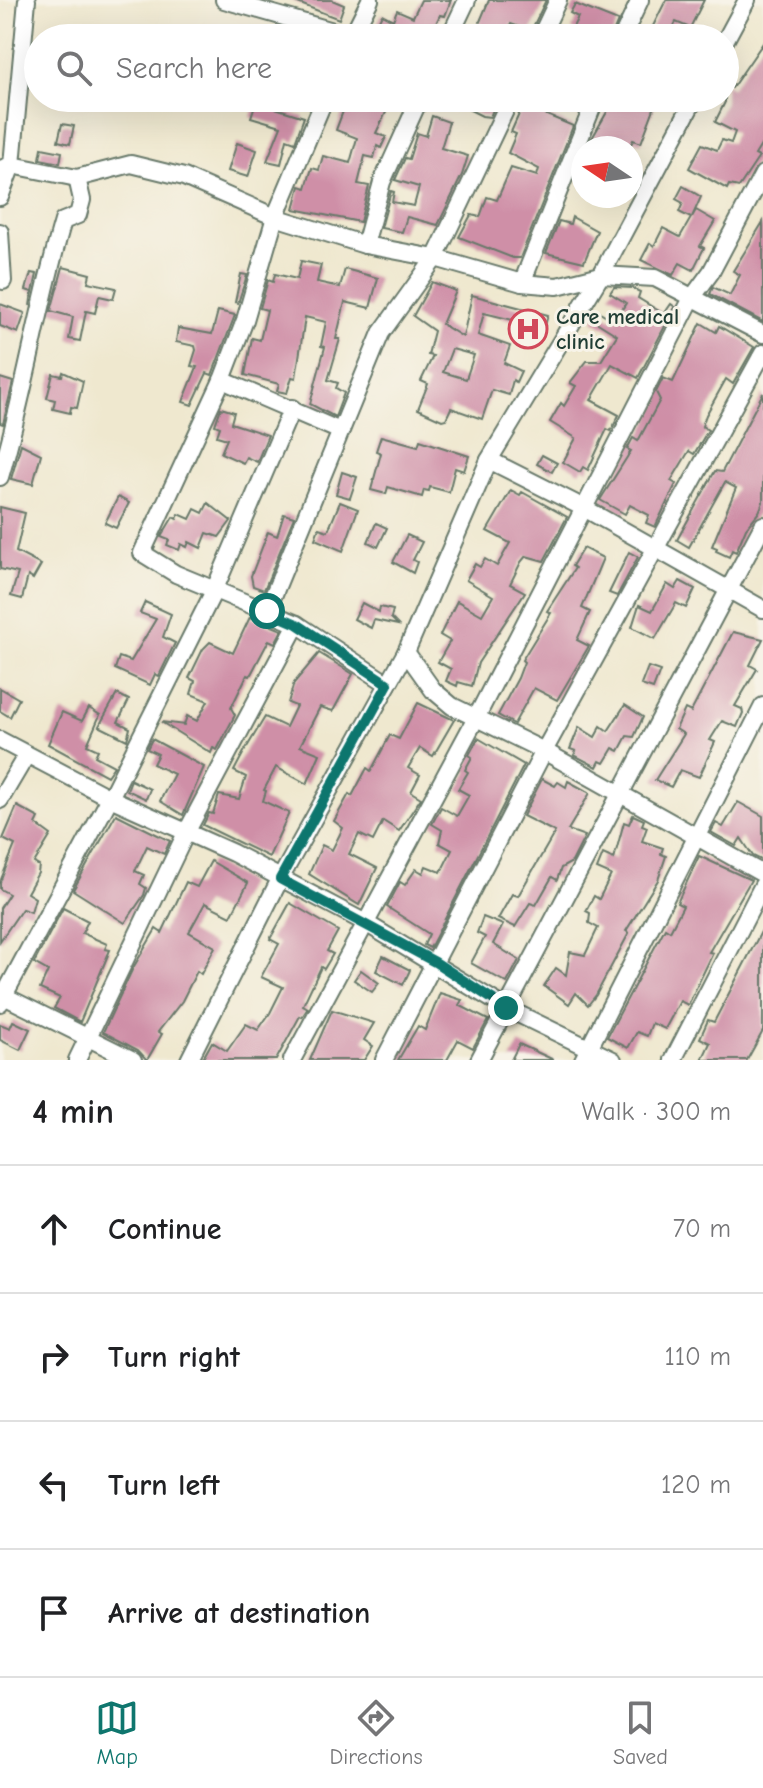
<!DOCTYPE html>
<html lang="en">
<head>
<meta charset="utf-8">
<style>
	:root { --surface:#fff; --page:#f2f2f2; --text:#202124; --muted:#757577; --line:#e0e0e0; --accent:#0f766e }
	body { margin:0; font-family:"Comic Neue",sans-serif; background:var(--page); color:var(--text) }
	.compass { position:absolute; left:571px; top:136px; width:72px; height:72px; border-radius:50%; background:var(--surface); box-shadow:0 8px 32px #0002; rotate:283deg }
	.stop { position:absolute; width:24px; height:24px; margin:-18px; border:6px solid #0f766e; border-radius:50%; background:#fff }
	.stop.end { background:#0f766e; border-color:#fff; box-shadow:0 2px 8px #0008 }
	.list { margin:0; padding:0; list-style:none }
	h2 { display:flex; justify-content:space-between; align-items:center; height:104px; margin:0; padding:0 32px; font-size:34px }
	h2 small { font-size:26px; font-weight:400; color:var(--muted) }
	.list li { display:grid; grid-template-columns:52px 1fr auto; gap:24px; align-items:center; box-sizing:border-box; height:128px; padding:0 32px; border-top:2px solid var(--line) }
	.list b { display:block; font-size:30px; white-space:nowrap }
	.list em { font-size:26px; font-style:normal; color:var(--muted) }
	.icon { flex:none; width:44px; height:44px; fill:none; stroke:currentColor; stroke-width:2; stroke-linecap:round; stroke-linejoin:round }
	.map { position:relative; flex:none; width:763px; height:1060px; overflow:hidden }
	.search { position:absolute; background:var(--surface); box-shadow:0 8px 32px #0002; left:24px; right:24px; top:24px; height:88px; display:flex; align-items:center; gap:20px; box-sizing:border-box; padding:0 28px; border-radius:44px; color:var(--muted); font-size:30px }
	.sheet { height:616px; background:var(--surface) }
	nav { display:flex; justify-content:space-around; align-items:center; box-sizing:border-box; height:112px; border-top:2px solid var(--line); background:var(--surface); font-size:22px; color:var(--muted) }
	nav a { display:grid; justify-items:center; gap:4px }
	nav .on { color:var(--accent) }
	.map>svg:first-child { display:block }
	.building { fill:#cf8fa7; fill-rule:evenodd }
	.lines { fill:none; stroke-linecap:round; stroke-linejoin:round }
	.minor-casing { stroke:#68796a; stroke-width:20 }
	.minor { stroke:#fff; stroke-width:16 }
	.route { stroke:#0f766e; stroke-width:10 }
	.labels { text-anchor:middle; stroke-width:6; stroke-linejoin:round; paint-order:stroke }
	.poi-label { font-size:22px; font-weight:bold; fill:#1f3d34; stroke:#f7f3e8; text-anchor:start }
</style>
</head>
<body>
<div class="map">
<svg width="763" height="1060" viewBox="0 0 763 1060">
	<rect width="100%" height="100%" fill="#f7f3e8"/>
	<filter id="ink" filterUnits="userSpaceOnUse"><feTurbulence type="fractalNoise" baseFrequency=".0125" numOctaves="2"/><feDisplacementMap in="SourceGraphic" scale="16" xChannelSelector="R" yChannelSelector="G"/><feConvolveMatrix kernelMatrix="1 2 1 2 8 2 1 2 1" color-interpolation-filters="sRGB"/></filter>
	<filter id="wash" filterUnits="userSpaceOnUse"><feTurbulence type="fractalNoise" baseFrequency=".006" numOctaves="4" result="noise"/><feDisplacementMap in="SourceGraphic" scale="32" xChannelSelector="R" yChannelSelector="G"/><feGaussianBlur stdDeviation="1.8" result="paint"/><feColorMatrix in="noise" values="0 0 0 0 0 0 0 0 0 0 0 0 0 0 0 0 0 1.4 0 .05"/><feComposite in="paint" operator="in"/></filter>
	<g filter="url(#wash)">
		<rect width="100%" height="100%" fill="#efe8cf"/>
		<g id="blocks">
			<g class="building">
				<polygon points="290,0 332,0 344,5 339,19"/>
				<polygon points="421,0 451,0 445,16 440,15 430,36 423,32 420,38 370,38 382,14 393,20 397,10 413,17"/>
				<polygon points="489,0 546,0 531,31 511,24 505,38 473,38"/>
				<polygon points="666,0 704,0 690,28 676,22 668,38 647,38"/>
				<polygon points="575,4 618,21 611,38 588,38 572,29 578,17 570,13"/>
				<polygon points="763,43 763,142 755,155 759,157 739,187 729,185 727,189 689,168 702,144 717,150 722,140 731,143 735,132 715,122 725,102 725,84 732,88"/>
				<polygon points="348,98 393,98 376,133 386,137 381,148 377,146 374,158 365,156 358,184 369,186 360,222 294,209 300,186 306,188 312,168 319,170 323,156 350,163 357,138 336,130"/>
				<polygon points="446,98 498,98 490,117 482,116"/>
				<polygon points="615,98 658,98 641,143 633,140 629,148 606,148 591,140"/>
				<polygon points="256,102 304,117 295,142 287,139 281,164 267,161 281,126 251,117"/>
				<polygon points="523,105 573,126 520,258 513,258 459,237 471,215 480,217 487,197 497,200 511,168 537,176 539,169 508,153 516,134 511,132"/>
				<polygon points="432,116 449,122 441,148 468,156 462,175 438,225 407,217 402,232 381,228 391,191 394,192 392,202 414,206 419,187 395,180 405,158 409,159 417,133 426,136"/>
				<polygon points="62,124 74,126 70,144 58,141"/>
				<polygon points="237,143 257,150 248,177 228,171"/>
				<polygon points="42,148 62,152 60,163 40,159"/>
				<polygon points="683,186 701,197 692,217 696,210 715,221 700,246 704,248 693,270 680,263 673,275 641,260 650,243 654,246 663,228 680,237 691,218 679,212 683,203 676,199"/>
				<polygon points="572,217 597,231 584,262 546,253 559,221 570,224"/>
				<polygon points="763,222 763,322 710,294 713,287 730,295 740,275 733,271"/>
				<polygon points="301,261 321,265 317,282 340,287 345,269 378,278 370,308 345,302 336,339 340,339 328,380 338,383 336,388 344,393 335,417 310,404 325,347 321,346 326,322 305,317 296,378 292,377 287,393 277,391 279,384 245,375 252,338 260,340 267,310 260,308 268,280 273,282 275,274 297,279"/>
				<polygon points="63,267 90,274 88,282 116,288 113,299 99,296 95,313 86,311 80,341 69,339 73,317 51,311"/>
				<polygon points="31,273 37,274 30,306 32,292 26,290"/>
				<polygon points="241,274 247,275 238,303 235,302"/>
				<path d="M432 282 456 291 442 324 463 337 472 295 548 315 544 329 535 327 527 345 516 341 525 323 484 313 478 335 510 346 504 363 521 371 516 382 513 380 509 395 492 390 482 419 451 408 446 419 442 420 418 409 428 384 421 381 433 356 428 355 434 331 413 316ZM452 349 474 355 466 379 443 372Z"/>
				<polygon points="614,287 632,288 640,292 638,298 664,314 671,304 675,307 638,378 612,364 591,400 619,415 611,431 607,429 588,470 583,467 580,472 563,462 576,438 550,422 561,403 564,406 576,386 570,383 587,361 601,361 617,335 593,320 598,311 615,321 626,303 610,293"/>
				<polygon points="0,304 25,313 18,333 0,326"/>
				<polygon points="218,311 235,315 212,375 207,373 192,405 183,402 197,367 191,366 196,350 195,346 176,342 178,328 212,334"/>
				<polygon points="701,323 716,332 719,326 754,347 733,384 726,379 706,415 702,426 708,430 694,454 689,451 671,481 676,484 655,527 646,523 649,515 630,505 625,514 600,500 631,451 627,449 633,438 638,441 660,400 656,392 663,378 673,382"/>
				<polygon points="63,372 83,381 77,408 71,407 70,413 53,409 55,400 47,398 53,374 62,376"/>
				<polygon points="0,378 13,382 3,424 0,423"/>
				<polygon points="763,393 763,502 759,512 746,528 736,552 732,550 729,557 716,551 717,548 712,546 736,488 725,482 689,547 677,540 715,471 722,472"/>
				<polygon points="221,408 234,412 231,423 268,435 257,462 246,457 243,463 221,453 227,439 217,436 220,427 215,425"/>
				<polygon points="381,436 418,446 420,440 469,456 464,471 455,468 449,492 430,487 429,491 424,490 422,497 388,487 386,494 371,490 381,453 376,451"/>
				<polygon points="21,444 41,454 33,484 11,479"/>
				<polygon points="542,455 557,463 552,472 537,464"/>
				<polygon points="342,472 357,477 350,498 336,494"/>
				<polygon points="511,490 520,495 522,492 567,517 544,561 526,556 521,562 510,584 525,592 478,663 472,686 458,682 457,686 446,681 451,669 438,662 450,641 440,635 457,601 482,615 493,596 466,580 475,564 480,567 485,559 497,566 510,543 487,531"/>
				<polygon points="118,497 129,503 116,528 105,523"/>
				<polygon points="340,502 358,509 343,551 315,539 319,528 328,531"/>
				<polygon points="208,503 231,521 219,537 207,533 201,548 189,542 187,547 181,544 179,550 167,545 169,540 161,537 173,517 177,519 179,514 190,519 195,509 203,513"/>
				<polygon points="0,507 25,513 16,552 41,565 33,579 28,576 22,599 11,596 18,573 0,569"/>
				<polygon points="284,514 294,517 264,590 253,586 251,576 268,532 277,536"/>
				<polygon points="376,523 387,528 378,547 368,542"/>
				<polygon points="407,535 422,542 413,560 417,562 413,573 393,562"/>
				<polygon points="583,548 603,558 582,608 590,612 577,640 589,646 557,700 534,688 514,724 498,715 518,678 524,662 522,660 551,613 547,611 575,568 572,566"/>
				<polygon points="629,552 638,557 617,596 609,593"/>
				<polygon points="680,581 695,589 686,608 676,603 655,639 632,627 639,605 652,611 667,584 675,589"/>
				<polygon points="145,602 171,614 163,637 175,643 159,676 155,674 150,685 115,669 119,657 131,661 156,619 140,613"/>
				<polygon points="362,603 379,612 380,607 393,610 391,618 398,625 374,620 371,628 354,619"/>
				<polygon points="250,617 282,630 275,643 269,640 250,676 247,675 231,708 235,715 217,750 213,748 211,753 161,722 184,725 187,716 197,721 208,701 191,694 195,681 189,678 203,649 210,642 233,653"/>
				<polygon points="733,632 763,639 750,665 757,669 735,706 742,709 743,713 737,727 722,721 710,740 715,742 699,777 680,770 671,787 655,780 684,734 676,729 685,709 691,712"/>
				<polygon points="319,653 353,674 333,711 320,707 300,746 320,754 307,784 276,767 264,790 266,791 263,801 289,813 269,857 203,825 209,813 213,814 219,795 239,799 246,777 234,771 244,752 265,717 286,727 296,706 288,703 294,683"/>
				<polygon points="648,667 660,671 653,689 641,685"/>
				<polygon points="0,688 19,699 10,717 0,711"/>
				<polygon points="117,694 129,700 118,722 130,728 127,740 99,726"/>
				<polygon points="418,703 454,720 433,756 420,748 408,768 420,775 411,792 421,798 399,831 383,821 373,841 359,834 349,854 377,868 359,905 309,874 322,845 332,850 343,828 334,821 349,794 352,796 367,768 371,771 390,735 399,739"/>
				<polygon points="625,705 643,717 634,737 627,736 619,751 613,748 604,763 600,761 597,767 574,755 576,751 570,749 579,727 595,737 601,726 608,731"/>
				<polygon points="89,708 100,715 87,745 98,750 95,756 114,766 107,776 48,744 62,712 82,721"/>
				<polygon points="478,738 524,765 430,948 424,945 429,934 387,907 400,882 405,885 416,869 423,873 426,866 441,872 452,850 439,843 442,830 432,824 441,807 457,816 469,795 458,789 468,772 465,770 472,757 469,755"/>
				<polygon points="152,739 204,767 183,815 160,801 174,774 153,764 158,754 147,749"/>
				<polygon points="542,779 555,786 558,782 566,787 568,781 590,793 568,830 585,836 572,862 561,868 557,880 552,877 536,905 530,903 515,927 498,919 512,894 518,896 555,832 523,816"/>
				<polygon points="131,780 150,789 146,799 127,790"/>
				<polygon points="738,802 763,816 763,861 753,856 741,838 736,846 711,832 716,823 723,827"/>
				<polygon points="17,806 39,818 36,824 51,835 34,863 39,866 38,873 27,893 35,898 31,912 22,909 0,941 0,908 9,894 0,889 0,882 15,845 3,839"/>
				<polygon points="116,814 170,841 164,854 147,846 135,871 144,875 140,884 146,888 144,895 125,923 73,890"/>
				<polygon points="633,815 644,820 642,825 647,827 642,841 663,848 661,854 666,856 658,880 626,931 629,933 596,995 588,1005 576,993 569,1004 544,986 556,968 566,975 570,952 585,955 598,928 589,923 590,913 586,911 594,896 599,899 611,875 597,869 603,854 614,859 624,822 629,824"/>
				<polygon points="699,856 751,880 709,952 713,953 688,1005 680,1001 665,1029 652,1023 647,1036 637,1032 628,1048 607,1037 665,928 670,931 683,906 677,903"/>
				<polygon points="211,861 248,883 231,916 205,903 189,932 215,947 201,974 197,971 182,1001 158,1032 162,1034 147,1060 138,1050 103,1032 133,968 156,929 162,933 186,882 197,887"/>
				<polygon points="290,903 338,931 327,951 333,954 324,969 321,967 303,1005 308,1008 302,1017 300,1016 276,1060 202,1060 212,1042 227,1051 246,1024 258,1030 270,1013 283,987 261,977 279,944 270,939"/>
				<polygon points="63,908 88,921 82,933 107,944 105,949 110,950 80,1022 54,1008 60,998 40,989 48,971 34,963"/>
				<polygon points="483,917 503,925 493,944 519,960 507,983 471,963 485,937 477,933"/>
				<polygon points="763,928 763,1031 747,1060 702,1060 710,1043 700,1038 708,1020 714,1022"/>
				<polygon points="383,956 410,970 403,985 376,971"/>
				<polygon points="361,970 379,983 372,992 354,980"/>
				<polygon points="440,993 462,1000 459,1005 488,1020 473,1048 458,1040 447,1060 398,1060 418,1026 425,1030"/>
				<polygon points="332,1010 374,1023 364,1040 373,1046 364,1060 310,1060"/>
				<polygon points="13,1021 30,1029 20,1050 0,1040 0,1024 10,1028"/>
				<polygon points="519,1044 554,1060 511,1060"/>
			</g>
		</g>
	</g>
	<g filter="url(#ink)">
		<use href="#blocks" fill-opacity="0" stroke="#68796a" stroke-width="2"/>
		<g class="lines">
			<defs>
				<g id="minor">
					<polyline points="224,0 351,36"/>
					<polyline points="351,38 370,0"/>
					<polyline points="449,38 467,0"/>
					<polyline points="540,38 558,0"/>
					<polyline points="622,38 640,0"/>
					<polyline points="725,41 747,0"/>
					<polyline points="325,98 275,217 245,320 222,380 142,553 176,574 297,624 388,684"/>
					<polyline points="0,169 12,165 77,178 131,164 184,177 275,217 365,245 435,258 522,283 557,286 601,275 655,278 763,334"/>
					<polyline points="0,197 12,165 27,0"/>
					<polyline points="0,232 3,281"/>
					<polyline points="365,245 382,182 420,98"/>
					<polyline points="522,283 596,98"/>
					<polyline points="222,380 338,430"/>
					<polyline points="489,460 584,508 763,609"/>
					<path d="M0 477C25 393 38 305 63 221L78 215 82 200 77 178"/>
					<polyline points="267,611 381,333 435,258 511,98"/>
					<polyline points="406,652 433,690 452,706 544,751 763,874"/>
					<polyline points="0,740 110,798 233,853 364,922 506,1008 613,1060"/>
					<polyline points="0,800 26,756"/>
					<polyline points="0,994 133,1060"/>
					<polyline points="0,1003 110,798 214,591 292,408"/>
					<polyline points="77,1060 187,831 297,624"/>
					<polyline points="189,1060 280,879 406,652 489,460 601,275 695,98"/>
					<polyline points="292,1060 475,720 692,298 711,272 763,174"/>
					<polyline points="384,1060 544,751 763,353"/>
					<polyline points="479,1060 763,525"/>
					<polyline points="583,1060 763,706"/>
					<polyline points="673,1060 763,885"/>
				</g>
			</defs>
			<use href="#minor" class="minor-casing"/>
			<use href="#minor" class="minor"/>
		</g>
	</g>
	<g class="lines" filter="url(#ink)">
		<polyline class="route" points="267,611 297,624 388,684 280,879 435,962 506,1008"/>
	</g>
	<defs>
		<symbol id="hospital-ring" viewBox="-11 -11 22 22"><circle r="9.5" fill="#f7f3e8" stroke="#d1495b" stroke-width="1.5"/><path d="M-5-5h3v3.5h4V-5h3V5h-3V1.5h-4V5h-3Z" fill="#d1495b"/></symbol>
	</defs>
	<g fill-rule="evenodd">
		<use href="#hospital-ring" x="506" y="307" width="44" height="44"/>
	</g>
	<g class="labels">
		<g class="poi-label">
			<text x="556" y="324">Care medical<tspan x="556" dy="25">clinic</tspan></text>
		</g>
	</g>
</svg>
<svg class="compass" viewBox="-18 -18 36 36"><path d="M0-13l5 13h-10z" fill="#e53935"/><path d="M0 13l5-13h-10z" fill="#757577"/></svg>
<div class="stop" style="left:267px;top:611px"></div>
<div class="stop end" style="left:506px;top:1008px"></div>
<div class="search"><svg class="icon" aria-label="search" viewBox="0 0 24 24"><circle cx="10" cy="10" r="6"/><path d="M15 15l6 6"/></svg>Search here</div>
</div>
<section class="sheet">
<h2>4 min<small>Walk · 300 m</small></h2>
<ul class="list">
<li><svg class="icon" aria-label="ahead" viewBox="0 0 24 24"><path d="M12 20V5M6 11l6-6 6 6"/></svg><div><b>Continue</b></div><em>70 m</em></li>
<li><svg class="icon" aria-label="right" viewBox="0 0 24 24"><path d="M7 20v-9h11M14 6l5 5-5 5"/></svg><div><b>Turn right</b></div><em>110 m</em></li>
<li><svg class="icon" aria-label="left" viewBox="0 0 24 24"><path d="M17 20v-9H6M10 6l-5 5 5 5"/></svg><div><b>Turn left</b></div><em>120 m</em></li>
<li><svg class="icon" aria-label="arrive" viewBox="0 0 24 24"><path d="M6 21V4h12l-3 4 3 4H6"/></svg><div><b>Arrive at destination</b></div></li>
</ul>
</section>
<nav>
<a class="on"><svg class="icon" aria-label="map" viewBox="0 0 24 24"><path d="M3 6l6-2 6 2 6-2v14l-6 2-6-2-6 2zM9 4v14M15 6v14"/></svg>Map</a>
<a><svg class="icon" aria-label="directions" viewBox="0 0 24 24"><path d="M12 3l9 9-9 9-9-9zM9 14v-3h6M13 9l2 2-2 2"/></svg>Directions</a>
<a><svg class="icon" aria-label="saved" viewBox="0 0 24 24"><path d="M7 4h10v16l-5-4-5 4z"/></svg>Saved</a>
</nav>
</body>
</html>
